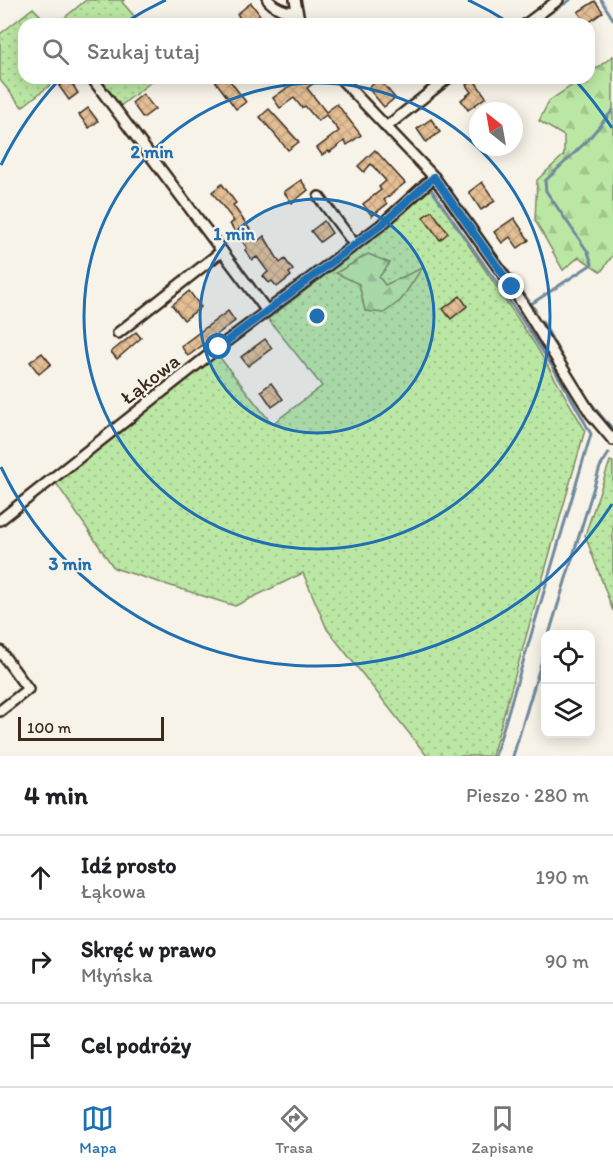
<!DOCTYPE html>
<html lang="pl">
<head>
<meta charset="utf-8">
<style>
	:root { --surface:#fff; --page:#f6f6f6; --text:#202124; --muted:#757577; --line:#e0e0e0; --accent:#1f6fb2 }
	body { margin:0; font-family:Itim,sans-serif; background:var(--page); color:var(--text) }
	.controls { position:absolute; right:18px; bottom:18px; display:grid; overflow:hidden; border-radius:12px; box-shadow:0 3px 15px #0003 }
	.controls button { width:54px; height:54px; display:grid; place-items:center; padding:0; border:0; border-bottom:2px solid var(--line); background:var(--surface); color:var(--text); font:30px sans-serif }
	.compass { position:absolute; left:469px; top:102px; width:54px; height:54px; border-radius:50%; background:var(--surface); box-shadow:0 3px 15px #0003; rotate:329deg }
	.scale { position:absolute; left:18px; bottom:15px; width:146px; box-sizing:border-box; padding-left:6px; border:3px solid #3b2a1e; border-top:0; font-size:16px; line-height:21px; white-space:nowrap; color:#3b2a1e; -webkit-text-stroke:4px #f7f3e8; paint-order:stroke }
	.stop { position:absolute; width:18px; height:18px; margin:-14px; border:4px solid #1f6fb2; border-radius:50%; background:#fff }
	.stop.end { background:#1f6fb2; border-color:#fff; box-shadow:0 2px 6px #0008 }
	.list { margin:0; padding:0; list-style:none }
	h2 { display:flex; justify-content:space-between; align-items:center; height:78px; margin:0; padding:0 24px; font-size:26px }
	h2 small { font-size:20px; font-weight:400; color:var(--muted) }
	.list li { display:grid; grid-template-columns:39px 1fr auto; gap:18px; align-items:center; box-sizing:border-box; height:84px; padding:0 24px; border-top:2px solid var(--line) }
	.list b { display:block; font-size:22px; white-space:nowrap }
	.list p { margin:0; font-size:20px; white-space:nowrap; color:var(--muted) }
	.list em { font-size:20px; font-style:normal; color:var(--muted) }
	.icon { flex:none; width:33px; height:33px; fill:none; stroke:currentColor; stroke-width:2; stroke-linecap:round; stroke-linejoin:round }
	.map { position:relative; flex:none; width:613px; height:756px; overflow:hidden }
	.search { position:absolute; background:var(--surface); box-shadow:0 3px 15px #0003; left:18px; right:18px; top:18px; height:66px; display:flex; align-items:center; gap:15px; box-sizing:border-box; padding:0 21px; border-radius:18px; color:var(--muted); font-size:22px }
	.sheet { height:330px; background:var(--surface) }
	nav { display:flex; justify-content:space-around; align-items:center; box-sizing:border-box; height:84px; border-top:2px solid var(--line); background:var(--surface); font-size:16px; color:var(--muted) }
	nav a { display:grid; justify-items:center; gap:3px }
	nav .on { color:var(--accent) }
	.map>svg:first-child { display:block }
	.grass { fill:url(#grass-dots); stroke:#7b8861; stroke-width:1.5 }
	.forest { fill:url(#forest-firs); stroke:#7b8861; stroke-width:1.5 }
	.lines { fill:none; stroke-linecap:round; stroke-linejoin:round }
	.stream { stroke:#708a9d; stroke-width:3 }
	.building { fill:url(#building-cross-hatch); stroke:#3b2a1e; stroke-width:1.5 }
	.minor-casing { stroke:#3b2a1e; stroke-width:14 }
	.minor { stroke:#f7f3e8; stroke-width:9 }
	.route { stroke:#1f6fb2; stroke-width:8 }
	.ring { fill:none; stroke:#1f6fb2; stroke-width:3 }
	.labels { text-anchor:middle; stroke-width:4.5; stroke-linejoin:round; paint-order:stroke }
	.street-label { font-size:21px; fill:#3b2a1e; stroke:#f7f3e8 }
	.centre { fill:#1f6fb2; stroke:#f7f3e8; stroke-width:3 }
	.ring-label { font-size:18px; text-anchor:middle; font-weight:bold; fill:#1f6fb2; stroke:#f7f3e8; stroke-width:4.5; stroke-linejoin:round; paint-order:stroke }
</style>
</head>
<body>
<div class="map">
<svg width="613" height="756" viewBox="0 0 613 756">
	<defs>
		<pattern id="grass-dots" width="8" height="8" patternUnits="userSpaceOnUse" patternTransform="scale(1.5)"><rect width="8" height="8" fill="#bbe7a4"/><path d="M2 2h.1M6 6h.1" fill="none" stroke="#a2c68d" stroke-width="1.8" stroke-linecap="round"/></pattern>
		<pattern id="forest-firs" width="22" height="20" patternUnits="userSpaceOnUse" patternTransform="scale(1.5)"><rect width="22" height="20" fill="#bbe7a4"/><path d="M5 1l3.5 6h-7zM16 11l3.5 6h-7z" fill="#a2c68d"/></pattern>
		<pattern id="building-cross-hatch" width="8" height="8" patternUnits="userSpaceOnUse" patternTransform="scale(1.5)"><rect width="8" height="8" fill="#e4bf95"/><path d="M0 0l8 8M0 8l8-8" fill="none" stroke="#c4a480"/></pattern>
	</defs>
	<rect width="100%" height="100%" fill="#f7f3e8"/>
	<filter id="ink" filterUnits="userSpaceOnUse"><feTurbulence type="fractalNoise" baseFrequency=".0167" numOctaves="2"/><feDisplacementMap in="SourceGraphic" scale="12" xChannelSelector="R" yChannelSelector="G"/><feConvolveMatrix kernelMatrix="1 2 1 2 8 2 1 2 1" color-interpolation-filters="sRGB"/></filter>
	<g filter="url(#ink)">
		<g class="grass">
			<polygon points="86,0 124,0 122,2 141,24 57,24"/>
			<polygon points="33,8 49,24 24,24 24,78 59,78 22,107 0,80 0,34"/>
			<polygon points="96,78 156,78 119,107"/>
			<polygon points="431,189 536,346 585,430 492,756 427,756 327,629 303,573 235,606 114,568 56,483 218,355 272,424 322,386 268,319 386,229"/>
			<polygon points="610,461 613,462 613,611 585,535"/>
		</g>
		<g class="forest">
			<polygon points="613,56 613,255 601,272 579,257 563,270 535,220 537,180 564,155 564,136 539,121 549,101 583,78 589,78 589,74"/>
			<polygon points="368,254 390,263 379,277 385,285 422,268 401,300 384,313 365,311 359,284 336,273"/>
		</g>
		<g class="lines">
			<g class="stream">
				<polyline points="601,0 613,19"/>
				<polyline points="533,24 570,0"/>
				<polyline points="441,177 536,311"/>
				<path d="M431 189C486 268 546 348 591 434L495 756"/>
				<polyline points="531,304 592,264 588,252 546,191 545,181 586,142 613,110"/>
				<path d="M542 321C563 358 583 399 613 429"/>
				<polyline points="549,634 600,467 609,453"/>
				<polyline points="513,756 546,647"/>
			</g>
		</g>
		<g class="building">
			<polygon points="595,1 603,12 587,24 578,12"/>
			<polygon points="251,3 260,15 249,24 245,24 237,14"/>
			<polygon points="213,78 228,78 246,102 236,109"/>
			<polygon points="301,78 311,78 314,83 307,88 326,112 337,104 361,135 347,145 344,141 330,152 328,151 322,155 317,148 339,131 326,115 318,121 305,106 302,108 294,98 280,108 273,98"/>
			<polygon points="69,79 78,93 69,100 59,86"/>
			<polygon points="379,79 395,98 384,107 368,88"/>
			<polygon points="474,80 486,97 468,110 461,100 471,92 466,85"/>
			<polygon points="143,94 155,109 143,118 132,103"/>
			<polygon points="88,108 98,121 89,128 79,115"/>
			<polygon points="269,109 299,142 288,150 260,117"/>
			<polygon points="431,119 440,132 426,142 417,129"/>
			<polygon points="375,150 405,183 384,200 387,204 372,216 363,204 381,190 379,187 386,181 371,164 364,172 358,166"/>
			<polygon points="301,180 308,190 292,203 284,192"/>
			<polygon points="482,182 495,201 481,210 469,192"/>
			<polygon points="222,184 236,203 233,205 258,241 264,236 280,263 285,259 293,270 289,273 291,276 277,287 272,281 269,283 263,276 268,272 257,257 252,260 245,250 247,248 230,224 234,221 212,192"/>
			<polygon points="432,211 448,233 440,240 423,217"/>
			<polygon points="514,218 529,240 518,248 510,237 502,243 494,232"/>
			<polygon points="324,221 332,233 320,242 311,231"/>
			<polygon points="189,291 201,307 184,320 172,305"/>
			<polygon points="460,296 467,306 451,319 443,309"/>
			<polygon points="228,311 235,321 188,356 181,346"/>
			<polygon points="136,332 141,338 117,359 111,352"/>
			<polygon points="265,339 272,348 248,366 241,357"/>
			<polygon points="42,353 51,364 39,374 30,362"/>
			<polygon points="271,383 283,399 272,407 261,391"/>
		</g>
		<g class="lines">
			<defs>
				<g id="minor">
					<path d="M268 0C275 8 286 13 296 11"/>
					<polyline points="295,0 300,24"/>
					<polyline points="526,24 558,0"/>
					<polyline points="92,78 267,311"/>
					<polyline points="340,78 434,177 512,287 591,414 613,440"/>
					<polyline points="386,127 448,78"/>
					<polyline points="319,197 355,245"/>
					<polyline points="118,333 222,251"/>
					<polyline points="0,520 219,347 381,225 434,177"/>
					<polyline points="0,651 28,689 0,711"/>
				</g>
			</defs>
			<use href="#minor" class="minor-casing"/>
			<use href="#minor" class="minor"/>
		</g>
	</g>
	<g class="lines" filter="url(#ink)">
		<polyline class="route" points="219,347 381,225 434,177 512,287"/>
	</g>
	<circle cx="317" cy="316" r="117" fill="#1f6fb2" fill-opacity=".12"/>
	<g class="ring">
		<circle cx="317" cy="316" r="117"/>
		<circle cx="317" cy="316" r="233"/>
		<path d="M612 504A350 350 0 0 1 1 467M1 165A350 350 0 0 1 59 80M126 22A350 350 0 0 1 166 0M468 0A350 350 0 0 1 508 22M575 80A350 350 0 0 1 612 128"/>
	</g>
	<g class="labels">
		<g class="street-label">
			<text transform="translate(150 379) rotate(-38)" y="7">Łąkowa</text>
		</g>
	</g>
	<circle cx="317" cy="316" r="9" class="centre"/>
	<g class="ring-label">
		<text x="152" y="158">2 min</text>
		<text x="234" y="240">1 min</text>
		<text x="70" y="570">3 min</text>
	</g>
</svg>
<div class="controls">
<button><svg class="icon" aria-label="locate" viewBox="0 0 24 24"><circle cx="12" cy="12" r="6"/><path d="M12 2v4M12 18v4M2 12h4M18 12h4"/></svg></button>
<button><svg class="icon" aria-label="layers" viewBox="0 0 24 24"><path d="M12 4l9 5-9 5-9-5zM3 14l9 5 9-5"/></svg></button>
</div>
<svg class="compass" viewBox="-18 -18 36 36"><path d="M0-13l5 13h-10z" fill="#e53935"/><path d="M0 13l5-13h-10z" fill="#757577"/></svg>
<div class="scale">100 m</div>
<div class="stop" style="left:219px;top:347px"></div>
<div class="stop end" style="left:512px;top:287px"></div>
<div class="search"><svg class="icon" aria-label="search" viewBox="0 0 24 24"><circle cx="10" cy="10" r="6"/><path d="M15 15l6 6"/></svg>Szukaj tutaj</div>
</div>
<section class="sheet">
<h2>4 min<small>Pieszo · 280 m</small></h2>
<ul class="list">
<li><svg class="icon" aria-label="ahead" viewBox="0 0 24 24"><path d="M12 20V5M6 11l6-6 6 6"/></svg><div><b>Idź prosto</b><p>Łąkowa</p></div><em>190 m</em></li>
<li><svg class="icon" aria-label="right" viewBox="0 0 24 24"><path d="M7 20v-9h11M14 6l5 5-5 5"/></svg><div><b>Skręć w prawo</b><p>Młyńska</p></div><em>90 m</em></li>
<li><svg class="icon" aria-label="arrive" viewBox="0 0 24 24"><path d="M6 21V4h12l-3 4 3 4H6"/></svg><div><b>Cel podróży</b></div></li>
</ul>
</section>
<nav>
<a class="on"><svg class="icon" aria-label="map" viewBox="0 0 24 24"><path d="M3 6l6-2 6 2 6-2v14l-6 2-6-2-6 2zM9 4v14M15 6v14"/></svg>Mapa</a>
<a><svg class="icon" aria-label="directions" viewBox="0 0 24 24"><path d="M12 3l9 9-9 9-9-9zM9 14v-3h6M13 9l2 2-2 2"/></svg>Trasa</a>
<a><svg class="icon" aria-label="saved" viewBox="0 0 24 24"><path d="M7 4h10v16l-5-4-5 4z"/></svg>Zapisane</a>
</nav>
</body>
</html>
